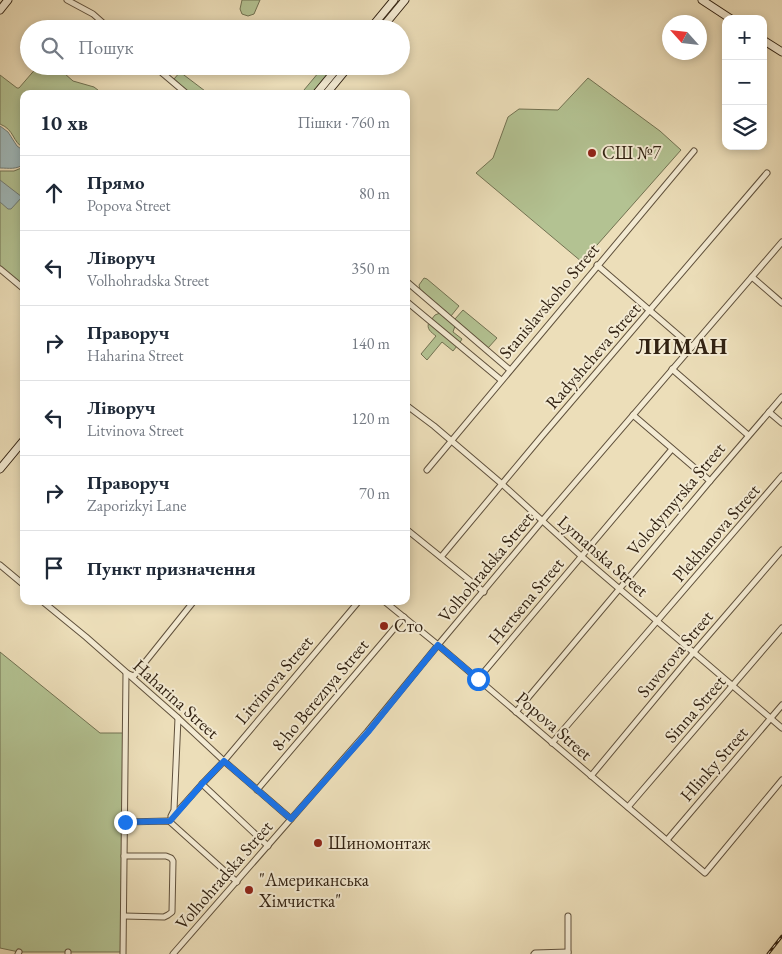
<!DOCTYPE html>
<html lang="uk">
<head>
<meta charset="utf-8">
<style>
	:root { --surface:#fff; --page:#f6f6f7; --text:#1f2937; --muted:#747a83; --line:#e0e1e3 }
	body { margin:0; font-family:"EB Garamond",serif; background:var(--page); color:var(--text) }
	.controls { position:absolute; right:15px; top:15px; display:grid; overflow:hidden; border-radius:10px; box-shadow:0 2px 8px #0003 }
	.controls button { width:45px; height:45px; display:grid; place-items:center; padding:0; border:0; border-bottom:1px solid var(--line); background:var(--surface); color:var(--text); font:25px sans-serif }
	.compass { position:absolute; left:662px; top:15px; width:45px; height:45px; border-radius:50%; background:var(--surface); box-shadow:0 2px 8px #0003; rotate:297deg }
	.stop { position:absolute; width:15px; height:15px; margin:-11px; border:4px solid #1a73e8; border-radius:50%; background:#fff }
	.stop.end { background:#1a73e8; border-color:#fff; box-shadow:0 1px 5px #0008 }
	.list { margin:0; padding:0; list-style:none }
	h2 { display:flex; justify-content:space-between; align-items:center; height:65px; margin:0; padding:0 20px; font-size:21px }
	h2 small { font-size:16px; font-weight:400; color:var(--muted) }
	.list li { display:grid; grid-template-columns:32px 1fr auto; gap:15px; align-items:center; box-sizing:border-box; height:75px; padding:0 20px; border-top:1px solid var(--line) }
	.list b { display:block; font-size:19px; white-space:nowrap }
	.list p { margin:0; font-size:16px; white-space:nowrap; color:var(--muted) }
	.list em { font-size:16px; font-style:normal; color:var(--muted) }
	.icon { flex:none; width:28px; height:28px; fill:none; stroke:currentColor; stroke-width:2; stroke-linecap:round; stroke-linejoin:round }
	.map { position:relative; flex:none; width:782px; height:954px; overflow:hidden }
	.search { position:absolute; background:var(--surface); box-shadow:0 2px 8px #0003; left:20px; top:20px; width:390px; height:55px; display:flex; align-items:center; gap:12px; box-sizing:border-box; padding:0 18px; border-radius:28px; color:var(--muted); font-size:19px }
	.panel { position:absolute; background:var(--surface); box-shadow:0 2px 8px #0003; left:20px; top:90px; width:390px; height:515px; border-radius:10px }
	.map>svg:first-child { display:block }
	.green { fill:#b3c292; stroke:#727252 }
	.water { fill:#9fb9bb; stroke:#737d77 }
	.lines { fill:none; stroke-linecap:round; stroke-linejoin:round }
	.street-casing { stroke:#60513c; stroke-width:7 }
	.secondary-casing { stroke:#322212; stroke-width:9 }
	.street { stroke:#f3ead2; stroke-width:5 }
	.secondary { stroke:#f3ead2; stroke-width:7 }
	.rail-casing { stroke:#322212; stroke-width:3 }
	.rail { stroke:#f3ead2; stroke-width:1; stroke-dasharray:4; stroke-linecap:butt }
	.route { stroke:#1a73e8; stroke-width:6 }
	.poi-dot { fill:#8f2418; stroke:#f3ead2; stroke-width:2 }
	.labels { text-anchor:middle; stroke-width:4; stroke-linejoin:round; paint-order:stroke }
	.poi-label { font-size:18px; fill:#322212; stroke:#f3ead2; text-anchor:start }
	.street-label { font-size:18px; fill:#322212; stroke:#f3ead2 }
	.district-label { font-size:22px; font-weight:bold; letter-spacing:1px; fill:#322212; stroke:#f3ead2 }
</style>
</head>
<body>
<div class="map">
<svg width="782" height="954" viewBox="0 0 782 954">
	<rect width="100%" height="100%" fill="#ecdeb9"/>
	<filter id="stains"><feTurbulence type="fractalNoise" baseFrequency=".004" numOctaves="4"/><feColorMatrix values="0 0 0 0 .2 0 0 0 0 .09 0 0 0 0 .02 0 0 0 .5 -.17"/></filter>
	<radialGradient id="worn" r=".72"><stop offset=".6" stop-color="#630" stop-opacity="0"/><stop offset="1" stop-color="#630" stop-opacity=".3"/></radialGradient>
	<g class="green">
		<polygon points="242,0 260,0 254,14 248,16 242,14 240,9"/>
		<path d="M38 66H56L73 81 94 87 103 94H24V148C12 142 15 130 0 124V75L17 88H19Z"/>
		<polygon points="324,66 335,66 312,94 303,94 304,90"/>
		<polygon points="180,72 209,94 191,94 174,79"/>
		<polygon points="588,78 660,131 681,150 582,262 476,173 493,158 508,117 519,109 558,110"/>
		<polygon points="24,167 24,286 0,266 0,171 14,171"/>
		<polygon points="424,278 427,279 459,306 451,316 420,289 419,285"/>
		<polygon points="463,310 497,338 488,348 455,319"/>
		<polygon points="440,313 455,326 453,332 462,339 459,344 431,320 435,315"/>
		<path d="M429 322 457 346 453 351 442 342 427 360 421 354 436 336C431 332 426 329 429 322Z"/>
		<polygon points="0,652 100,733 126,733 123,952 19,952 0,948"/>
	</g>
	<g class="water">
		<path d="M0 126 8 132 17 146 24 151V164C16 170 9 168 0 168Z"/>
		<polygon points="0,180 22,197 11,209 8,209 0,202"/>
	</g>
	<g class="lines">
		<defs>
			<g id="street">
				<polyline points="67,0 93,14 110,29"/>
				<polyline points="154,66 187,94"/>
				<polyline points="597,265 692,347"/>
				<polyline points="0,269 24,289"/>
				<polyline points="752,277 782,303"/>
				<polyline points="406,281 510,370"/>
				<polyline points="406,301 501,380"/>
				<polyline points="672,369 748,435"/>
				<polyline points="406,405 434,426 502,484 581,556 782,728"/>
				<polyline points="769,412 782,423"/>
				<polyline points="633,415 710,481"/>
				<polyline points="427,470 694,151"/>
				<polyline points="406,529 484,592"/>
				<polyline points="441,557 542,436 767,173"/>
				<polyline points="0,565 24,585"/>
				<polyline points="42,601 86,637 178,718 224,761 291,819"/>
				<polyline points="384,601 438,645 705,873 782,780"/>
				<polyline points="478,679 672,449"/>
				<polyline points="516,712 710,481 782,397"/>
				<polyline points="552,743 782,476"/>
				<polyline points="591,776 694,652 782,550"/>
				<polyline points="202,784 268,846"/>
				<polyline points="257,790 404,617"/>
				<polyline points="628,807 782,628"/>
				<polyline points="171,816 174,810 178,718"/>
				<polyline points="169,821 202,784 224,761 359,601"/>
				<polyline points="125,822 169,821 237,882"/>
				<polyline points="667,840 782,705"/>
				<polyline points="124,916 164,917 168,915 172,912 173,861 171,858 166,856 124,856"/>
				<polyline points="568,916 568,954"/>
				<polyline points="18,954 19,952"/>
				<polyline points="68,954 68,952"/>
				<polyline points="123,954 126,673 134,676 194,601"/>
				<polyline points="173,954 367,732 438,645 542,521 782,242"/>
				<polyline points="534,954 535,953 568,952"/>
			</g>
			<g id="secondary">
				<polyline points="702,0 731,19"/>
				<polyline points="0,10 8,0"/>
				<polyline points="370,29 394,0"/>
				<polyline points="381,29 405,0"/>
				<polyline points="763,40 782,52"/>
				<polyline points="316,94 339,66"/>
				<polyline points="326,94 349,66"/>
				<polyline points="0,469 24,440"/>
			</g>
		</defs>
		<use href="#street" class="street-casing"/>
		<use href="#secondary" class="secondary-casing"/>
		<use href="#street" class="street"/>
		<use href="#secondary" class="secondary"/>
		<defs>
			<polyline id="rail" points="768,954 782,936"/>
		</defs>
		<use href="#rail" class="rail-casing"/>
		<use href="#rail" class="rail"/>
	</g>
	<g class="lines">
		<polyline class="route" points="125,822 170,821 202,784 224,761 291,819 368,732 438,645 478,679"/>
	</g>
	<g class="poi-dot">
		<circle cx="592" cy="153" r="5"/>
		<circle cx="384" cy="626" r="5"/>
		<circle cx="318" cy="843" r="5"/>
		<circle cx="249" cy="890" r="5"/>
	</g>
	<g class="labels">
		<g class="poi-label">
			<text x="602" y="159">СШ №7</text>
			<text x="394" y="632">Сто</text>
			<text x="328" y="849">Шиномонтаж</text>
			<text x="259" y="886">"Американська<tspan x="259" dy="21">Хімчистка"</tspan></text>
		</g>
		<g class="street-label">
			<text transform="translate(549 301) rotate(-50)" y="6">Stanislavskoho Street</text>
			<text transform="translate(593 356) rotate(-49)" y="6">Radyshcheva Street</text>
			<text transform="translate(676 499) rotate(-50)" y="6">Volodymyrska Street</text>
			<text transform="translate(716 533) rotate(-49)" y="6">Plekhanova Street</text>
			<text transform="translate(603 556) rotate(41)" y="6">Lymanska Street</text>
			<text transform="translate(486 567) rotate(-50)" y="6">Volhohradska Street</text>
			<text transform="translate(526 601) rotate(-50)" y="6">Hertsena Street</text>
			<text transform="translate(675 654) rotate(-50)" y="6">Suvorova Street</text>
			<text transform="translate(274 680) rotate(-50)" y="6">Litvinova Street</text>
			<text transform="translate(320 695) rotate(-50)" y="6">8-ho Bereznya Street</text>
			<text transform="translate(176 699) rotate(42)" y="6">Haharina Street</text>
			<text transform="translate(695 709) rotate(-49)" y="6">Sinna Street</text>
			<text transform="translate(554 726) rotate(41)" y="6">Popova Street</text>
			<text transform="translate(714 764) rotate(-49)" y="6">Hlinky Street</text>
			<text transform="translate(224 875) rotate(-49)" y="6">Volhohradska Street</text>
		</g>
		<g class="district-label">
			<text x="682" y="354">ЛИМАН</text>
		</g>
	</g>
	<rect width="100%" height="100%" filter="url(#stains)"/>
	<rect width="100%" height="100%" fill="url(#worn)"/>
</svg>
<div class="controls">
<button>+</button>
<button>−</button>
<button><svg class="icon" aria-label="layers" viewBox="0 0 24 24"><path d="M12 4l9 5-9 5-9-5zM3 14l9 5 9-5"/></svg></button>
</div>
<svg class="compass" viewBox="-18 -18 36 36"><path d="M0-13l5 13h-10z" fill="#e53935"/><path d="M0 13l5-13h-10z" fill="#747a83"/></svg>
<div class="stop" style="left:478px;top:679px"></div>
<div class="stop end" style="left:125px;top:822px"></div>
<div class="search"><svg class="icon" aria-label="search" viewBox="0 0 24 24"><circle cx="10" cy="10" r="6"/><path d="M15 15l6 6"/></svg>Пошук</div>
<section class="panel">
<h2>10 хв<small>Пішки · 760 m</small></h2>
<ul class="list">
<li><svg class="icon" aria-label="ahead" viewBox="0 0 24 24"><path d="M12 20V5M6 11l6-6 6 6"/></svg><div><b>Прямо</b><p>Popova Street</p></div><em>80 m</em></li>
<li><svg class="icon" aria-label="left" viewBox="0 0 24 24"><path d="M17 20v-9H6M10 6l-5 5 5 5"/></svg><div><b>Ліворуч</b><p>Volhohradska Street</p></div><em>350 m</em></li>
<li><svg class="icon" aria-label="right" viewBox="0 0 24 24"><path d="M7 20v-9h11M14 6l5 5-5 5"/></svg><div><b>Праворуч</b><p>Haharina Street</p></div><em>140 m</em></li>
<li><svg class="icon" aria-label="left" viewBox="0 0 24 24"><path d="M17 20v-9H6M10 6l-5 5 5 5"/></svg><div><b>Ліворуч</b><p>Litvinova Street</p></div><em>120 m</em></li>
<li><svg class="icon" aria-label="right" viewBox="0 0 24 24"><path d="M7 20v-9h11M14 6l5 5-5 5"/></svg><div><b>Праворуч</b><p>Zaporizkyi Lane</p></div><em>70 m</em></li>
<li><svg class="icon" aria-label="arrive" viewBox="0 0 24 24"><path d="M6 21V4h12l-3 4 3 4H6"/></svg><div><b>Пункт призначення</b></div></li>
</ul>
</section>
</div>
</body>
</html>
